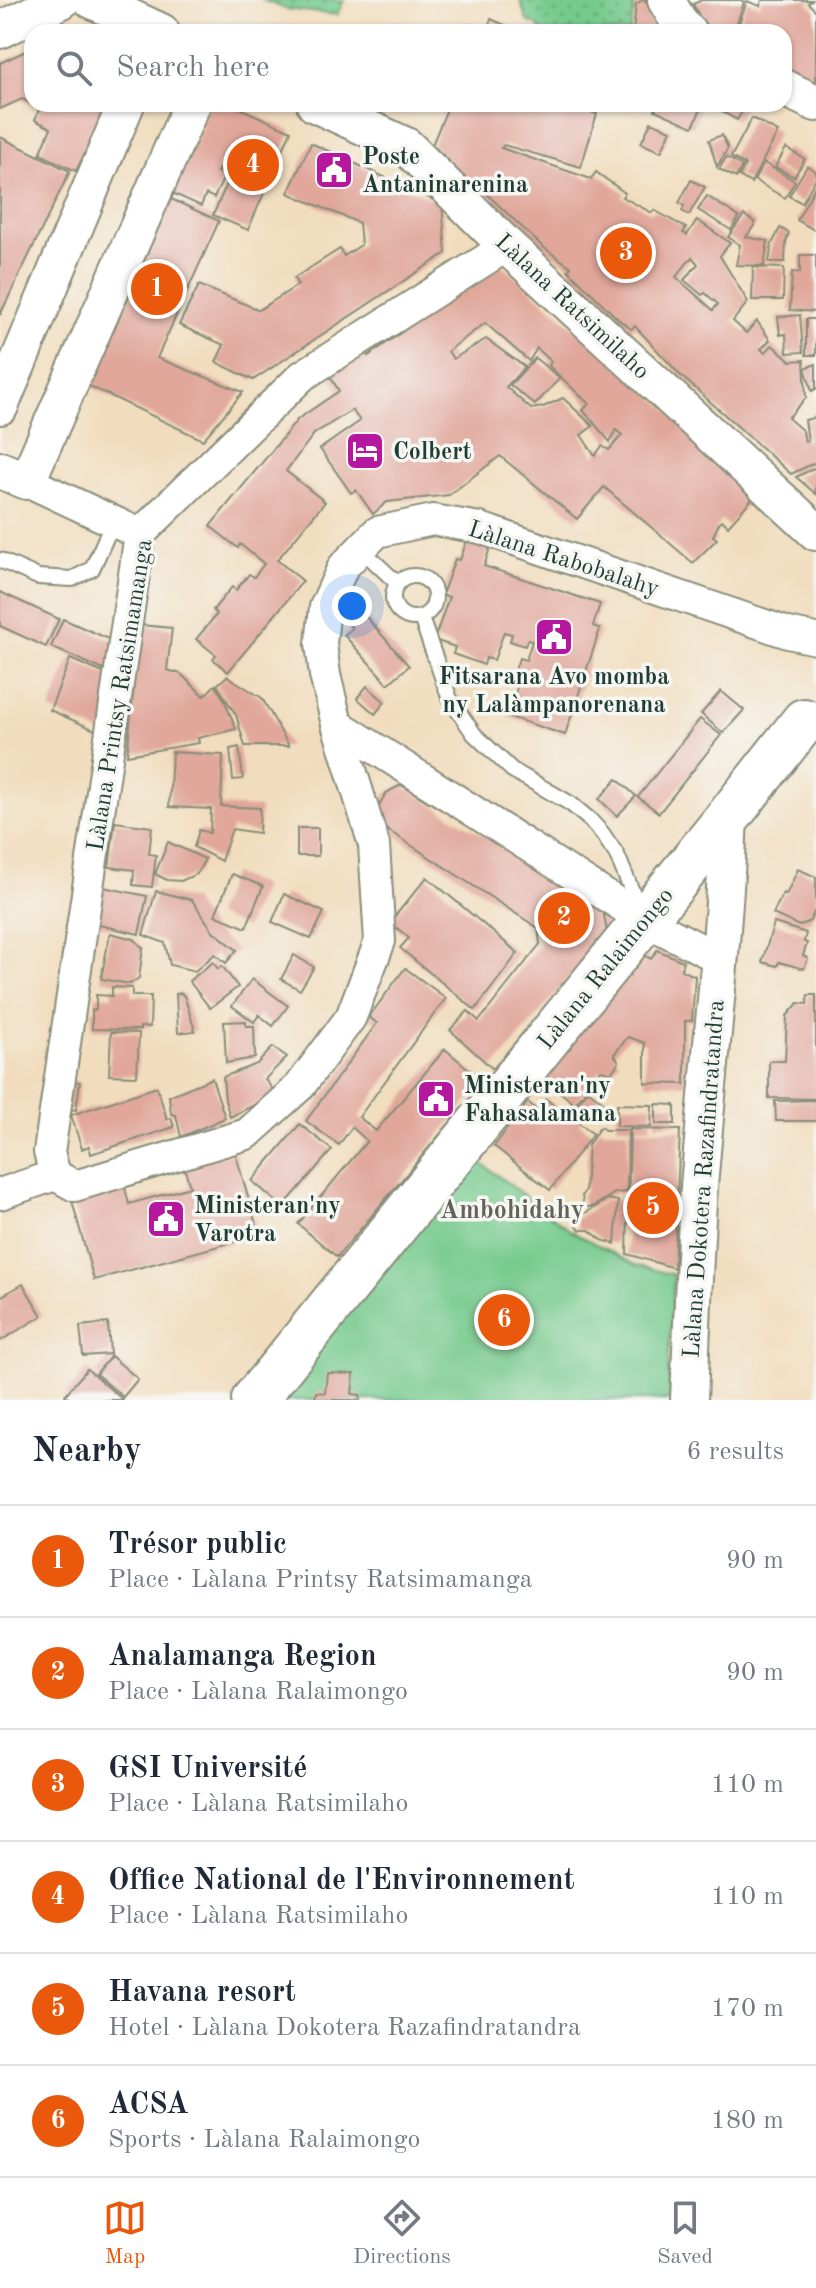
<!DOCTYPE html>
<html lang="en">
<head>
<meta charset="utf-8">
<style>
	:root { --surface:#fff; --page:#f6f6f7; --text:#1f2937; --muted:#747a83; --line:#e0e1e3; --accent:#ea580c }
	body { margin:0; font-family:"Old Standard TT",serif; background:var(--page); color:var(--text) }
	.you { position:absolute; left:352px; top:606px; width:28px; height:28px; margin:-20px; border:6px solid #fff; border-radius:50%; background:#1a73e8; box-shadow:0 0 0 12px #1a73e833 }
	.badge { display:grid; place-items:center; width:52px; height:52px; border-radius:50%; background:var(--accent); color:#fff; font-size:26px; font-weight:700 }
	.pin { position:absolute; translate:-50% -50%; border:4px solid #fff; box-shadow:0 2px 8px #0006 }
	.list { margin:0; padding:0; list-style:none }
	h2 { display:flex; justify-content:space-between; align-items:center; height:104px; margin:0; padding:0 32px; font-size:34px }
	h2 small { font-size:26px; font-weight:400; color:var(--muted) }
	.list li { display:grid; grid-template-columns:52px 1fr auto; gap:24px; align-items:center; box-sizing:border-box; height:112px; padding:0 32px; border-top:2px solid var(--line) }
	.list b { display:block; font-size:30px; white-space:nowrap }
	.list p { margin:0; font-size:26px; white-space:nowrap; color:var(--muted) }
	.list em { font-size:26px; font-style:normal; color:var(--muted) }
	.icon { flex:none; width:44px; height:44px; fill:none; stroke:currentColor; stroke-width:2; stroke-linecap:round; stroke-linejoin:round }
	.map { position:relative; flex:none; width:816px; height:1400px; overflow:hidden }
	.search { position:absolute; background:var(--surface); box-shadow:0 2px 6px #0004; left:24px; right:24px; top:24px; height:88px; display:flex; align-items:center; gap:20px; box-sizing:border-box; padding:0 28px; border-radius:24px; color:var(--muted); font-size:30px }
	.sheet { height:776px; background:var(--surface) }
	nav { display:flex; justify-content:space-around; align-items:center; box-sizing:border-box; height:112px; border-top:2px solid var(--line); background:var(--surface); font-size:22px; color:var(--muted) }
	nav a { display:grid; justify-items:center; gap:4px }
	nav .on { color:var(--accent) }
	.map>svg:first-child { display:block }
	.grass { fill:#76ca8d; stroke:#4a8460; stroke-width:2 }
	.garden { fill:url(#garden-dots); stroke:#4a8460; stroke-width:2 }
	.building { fill:#e1a79b; fill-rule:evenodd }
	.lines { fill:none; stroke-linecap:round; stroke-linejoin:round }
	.service-casing { stroke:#888d79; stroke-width:18 }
	.minor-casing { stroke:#888d79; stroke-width:34 }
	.tertiary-casing { stroke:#888d79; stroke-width:40 }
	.primary-casing { stroke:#888d79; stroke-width:48 }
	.service { stroke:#fff; stroke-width:14 }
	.minor { stroke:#fff; stroke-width:30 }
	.tertiary { stroke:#fff; stroke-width:36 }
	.primary { stroke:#fff; stroke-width:44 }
	.labels { text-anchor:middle; stroke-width:7; stroke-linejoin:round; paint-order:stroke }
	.poi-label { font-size:24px; font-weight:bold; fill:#1f3d34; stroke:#f6f6f2; text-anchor:start }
	.street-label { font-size:24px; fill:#1f3d34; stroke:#f6f6f2 }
	.neighbourhood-label { font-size:26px; font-weight:bold; fill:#636258; stroke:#f6f6f2 }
</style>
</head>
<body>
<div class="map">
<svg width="816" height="1400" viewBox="0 0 816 1400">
	<defs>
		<pattern id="garden-dots" width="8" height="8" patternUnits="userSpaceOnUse" patternTransform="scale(2)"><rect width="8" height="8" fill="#76ca8d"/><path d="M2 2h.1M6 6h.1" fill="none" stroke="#60a574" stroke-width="1.8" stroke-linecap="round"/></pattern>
	</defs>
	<rect width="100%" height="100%" fill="#f6f6f2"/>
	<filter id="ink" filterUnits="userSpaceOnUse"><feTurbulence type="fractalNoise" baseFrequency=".0125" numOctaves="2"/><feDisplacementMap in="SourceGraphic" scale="16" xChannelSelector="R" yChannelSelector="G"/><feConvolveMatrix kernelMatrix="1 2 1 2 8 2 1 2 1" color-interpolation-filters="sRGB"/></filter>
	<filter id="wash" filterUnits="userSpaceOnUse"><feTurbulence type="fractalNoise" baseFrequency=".006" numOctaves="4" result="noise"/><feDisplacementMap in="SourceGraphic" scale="32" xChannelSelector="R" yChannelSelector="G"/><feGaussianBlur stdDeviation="1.8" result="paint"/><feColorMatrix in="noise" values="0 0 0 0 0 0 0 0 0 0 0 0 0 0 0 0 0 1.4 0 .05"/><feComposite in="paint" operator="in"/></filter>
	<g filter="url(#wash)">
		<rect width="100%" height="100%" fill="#f1ddbe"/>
		<polygon class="grass" points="477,1160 571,1231 635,1265 674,1275 668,1365 671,1400 274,1400"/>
		<g class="garden">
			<polygon points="262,0 344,0 337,15 286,9"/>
			<polygon points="520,0 635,0 630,32 541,32 537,25 527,21"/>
		</g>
		<g id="blocks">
			<g class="building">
				<polygon points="643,0 645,0 665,32 633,32 636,4"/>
				<polygon points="702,0 741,0 744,2 734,32 714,32 702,22 693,4"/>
				<polygon points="762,0 812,0 808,3 816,11 816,85 784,70 784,32 736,32 747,1 760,6"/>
				<polygon points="491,19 521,32 486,32"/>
				<polygon points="32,48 32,104 22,99 0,109 0,63"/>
				<polygon points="33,104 110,104 76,171 40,154 51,128 35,120 40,107"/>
				<polygon points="208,104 231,104 291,131 248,230 213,215 234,168 222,162 217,172 225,175 214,198 206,194 201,206 172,193 202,126 199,125"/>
				<path d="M449 104H562L597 114 581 167 504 145 501 148 591 179 596 172 625 193 622 197 652 213 654 210 686 228 683 233 687 235 697 220 730 243 720 256 748 302 733 321 746 333 757 321 770 340 761 349 765 353 772 345 791 361 804 360 806 398 788 418 803 431 805 442 808 441 805 420 816 417V462L791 474 679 374 635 326 631 329 618 319 568 270 571 267 543 247 476 184 472 189 445 164 449 161 432 145ZM692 257 698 264 684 280 702 295 705 293 718 304 713 310 676 277Z"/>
				<polygon points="658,104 703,104 693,127 655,110"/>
				<polygon points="708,104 747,104 737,120"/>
				<polygon points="752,118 778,132 751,183 739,176 745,165 731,157"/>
				<polygon points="651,122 671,130 661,152 641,143"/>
				<polygon points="722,135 728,148 717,167 709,140"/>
				<polygon points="0,137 70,171 0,315"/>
				<polygon points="311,143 442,204 446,253 253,380 216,362 224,345 179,325 199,285 259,310 298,285 294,278 340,249 344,256 361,245 359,223 288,193"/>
				<polygon points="786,148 805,159 794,177 775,167"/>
				<polygon points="726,157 742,166 736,178 719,169"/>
				<polygon points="764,163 795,181 785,198 754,180"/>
				<polygon points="807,166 816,171 816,178 802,203 789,196"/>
				<polygon points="691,180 705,187 689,215 682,211 684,206 679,203"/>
				<polygon points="816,185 816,231 797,220"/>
				<polygon points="707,196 739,217 731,230 698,210"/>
				<polygon points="169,198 219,221 157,358 243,392 203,440 83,383"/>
				<polygon points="744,215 756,223 746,237 768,241 764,266 736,265 740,245 728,237"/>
				<polygon points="780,228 789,233 786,242 785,262 769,262 772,244"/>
				<polygon points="800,255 816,255 816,312 790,310 792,272 800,273"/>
				<path d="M502 265 760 490 728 526 722 520 719 523 713 536 717 539 693 563 604 487 577 519 500 456 449 495 387 502 373 514 356 490 351 493 320 449 360 421 352 410 314 434 286 471 325 502 277 560 303 581 228 672 213 659 216 655 196 639 217 614 213 610 232 587 236 590 249 574 254 577 264 564 240 544 238 548 210 526 298 419 339 391 325 368 361 345 368 356 458 292ZM485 323 529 361 537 348 551 361 549 366 589 404 583 410 610 442 616 430 622 435 609 450 602 446 595 456 581 435 593 426 563 398 543 407 531 409 506 387 525 367 486 339 453 359 448 351Z"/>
				<polygon points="753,267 784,268 783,300 752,300"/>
				<polygon points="800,315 803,352 787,353 786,334 780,335 778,317"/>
				<rect x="806" y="319" width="10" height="36"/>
				<polygon points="535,358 560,378 535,405 510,385"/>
				<polygon points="816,364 816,389 812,391 805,368"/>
				<polygon points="816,467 816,494 796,477"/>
				<polygon points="467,540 490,548 484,566 600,604 593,626 600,629 565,735 507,716 519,682 512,680 519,658 526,660 532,641 527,640 525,646 510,641 512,634 504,632 494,660 486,658 484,665 453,654 455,647 434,640 449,597 442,595 455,559 460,560"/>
				<polygon points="0,592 59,619 46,647 0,626"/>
				<polygon points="361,611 409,666 388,684 344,635 352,628 347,622"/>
				<polygon points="63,619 118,643 113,674 51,647"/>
				<polygon points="140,625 172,628 167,670 181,674 204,696 215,685 224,699 236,729 198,738 199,743 127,755"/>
				<polygon points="70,659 113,677 106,735 50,710"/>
				<polygon points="227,676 262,698 289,746 245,746 236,715 217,685"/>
				<polygon points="367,686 385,702 375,714 357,698"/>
				<polygon points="721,691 744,710 723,733 701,714"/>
				<polygon points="700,719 721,735 659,813 638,797"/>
				<polygon points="239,747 243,779 233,780 230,749"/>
				<polygon points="172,752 223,755 221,806 260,808 259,833 232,829 221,861 194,847 199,830 210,833 211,809 169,807"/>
				<polygon points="617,779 636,796 617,816 599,799"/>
				<polygon points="401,785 603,909 607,932 493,1069 450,1030 468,1011 479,1021 540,944 538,928 380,825 378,807 386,793"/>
				<polygon points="115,822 152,827 149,854 156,855 152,887 133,885 134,870 109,867"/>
				<rect x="297" y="828" width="21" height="28"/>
				<polygon points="168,842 205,859 197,874 181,881 167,880 155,874"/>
				<polygon points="798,869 816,877 816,908 810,921 799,926 773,914 783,893 786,895"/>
				<polygon points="232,874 263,886 246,928 215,915"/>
				<polygon points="427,877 518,953 475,1010 400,948 409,938 390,922"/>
				<polygon points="103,887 147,896 139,934 95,924"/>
				<polygon points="156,891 192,900 213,931 237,950 226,963 215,954 195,971 170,965 165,943 143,935"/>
				<polygon points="284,894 324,912 311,939 272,922"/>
				<polygon points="774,923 806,933 804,942 807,943 803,956 808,958 804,969 779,962 777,966 762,962"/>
				<polygon points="110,933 134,939 143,948 139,978 130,984 101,979"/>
				<polygon points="657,950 683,961 681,970 695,976 692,1021 685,1021 685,1084 645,1083 645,1043 628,1037 614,1054 619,1062 611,1073 601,1070 575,1104 542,1078 638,952 651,959"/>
				<polygon points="294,955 314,967 300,990 281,979"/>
				<polygon points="213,962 218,969 222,966 238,987 210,1008 189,981"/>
				<polygon points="405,968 446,998 359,1117 376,1131 445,1049 484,1082 337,1257 298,1224 367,1141 352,1127 339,1145 306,1121 377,1023 369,1017"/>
				<polygon points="252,979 288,1006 273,1026 259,1015 254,1022 232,1006"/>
				<polygon points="112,987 132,988 132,996 151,996 150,1027 140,1027 140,1030 92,1029 92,1010 96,1010 96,995 112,996"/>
				<polygon points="182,993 185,998 195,1031 178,1033 176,994"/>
				<polygon points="808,995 816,995 816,1099 769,1098 769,1061 785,1061 787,1016 798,1003 807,1004"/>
				<polygon points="246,1021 246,1026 254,1026 255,1058 226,1063 224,1022"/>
				<polygon points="111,1032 139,1033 137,1076 109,1075"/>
				<polygon points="273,1047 287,1057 265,1079 276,1094 230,1117 225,1100 223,1077 257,1064"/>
				<polygon points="212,1078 225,1118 181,1137 176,1115 171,1114 169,1096"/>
				<polygon points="66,1080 80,1082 76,1110 61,1108"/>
				<polygon points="157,1087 167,1119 171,1118 174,1127 91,1154 89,1146 82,1149 71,1115"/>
				<polygon points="588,1090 603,1102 592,1116 577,1104"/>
				<polygon points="546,1099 565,1114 572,1105 585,1114 579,1123 593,1134 550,1190 494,1146 528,1102 537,1110"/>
				<polygon points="816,1100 816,1121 776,1121 775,1101"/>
				<polygon points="617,1104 652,1105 651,1127 617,1126"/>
				<polygon points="656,1104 675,1105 675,1124 656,1124"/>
				<polygon points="300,1124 332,1150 283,1207 252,1181"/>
				<polygon points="600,1127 605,1130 628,1130 627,1192 615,1193 592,1207 587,1207 583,1204 582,1195 585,1191 588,1145"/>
				<polygon points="630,1129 680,1130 674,1268 627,1254"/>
				<polygon points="235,1152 259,1235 94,1280 72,1201 105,1192 123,1179 129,1204 190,1187 184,1166"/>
				<polygon points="608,1199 618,1201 615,1244 602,1240 589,1230 580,1230 576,1223 576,1219"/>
				<polygon points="23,1284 42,1316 0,1341 0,1297"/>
				<polygon points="108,1323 110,1354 83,1356 80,1326"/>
				<polygon points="111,1356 138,1379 123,1397 96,1374"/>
				<polygon points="87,1369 123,1400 72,1400 65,1395"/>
				<polygon points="327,1373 354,1374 352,1394 360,1395 360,1400 315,1400 316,1392 325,1393"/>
			</g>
		</g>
	</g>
	<g filter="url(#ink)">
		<use href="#blocks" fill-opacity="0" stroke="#888d79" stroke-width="2"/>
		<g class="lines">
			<defs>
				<g id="service">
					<polyline points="361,549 397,583"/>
					<polyline points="0,560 38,577 72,579 92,569 113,522"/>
					<circle cx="414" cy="597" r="21"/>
					<polyline points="421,618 450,699 474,734 512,770 571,804 590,820 602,833 617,855 641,913"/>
				</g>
				<g id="minor">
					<polyline points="27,481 140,534"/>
					<polyline points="337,724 644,920 718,958"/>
					<polyline points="55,1175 49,1152 140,534 302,376 507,246"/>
					<polyline points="0,1194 55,1175 75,1186 247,1134 300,1086 351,1017 380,941 374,845 337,724 325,675 321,644 325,607 343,567 377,532 433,520 480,528 788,633 816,639"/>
				</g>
				<g id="tertiary">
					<polyline points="92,0 161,32"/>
					<polyline points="666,0 682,27 688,32"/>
					<polyline points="0,30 62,0"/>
					<polyline points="784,88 816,103"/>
					<polyline points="315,104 406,146 507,246 816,532"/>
					<polyline points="0,406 126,104"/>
					<polyline points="0,470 27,481 192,104"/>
					<path d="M689 1400C692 1329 694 1258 699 1187 709 1063 724 940 729 816"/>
				</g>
				<polyline id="primary" points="254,1400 729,816 804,721"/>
			</defs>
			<use href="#service" class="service-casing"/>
			<use href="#minor" class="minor-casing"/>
			<use href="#tertiary" class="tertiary-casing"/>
			<use href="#primary" class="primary-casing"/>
			<use href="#service" class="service"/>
			<use href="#minor" class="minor"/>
			<use href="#tertiary" class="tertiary"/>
			<use href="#primary" class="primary"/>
		</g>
	</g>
	<defs>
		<symbol id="civic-square" viewBox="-11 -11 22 22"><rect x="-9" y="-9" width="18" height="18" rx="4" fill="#b5179e" stroke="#f6f6f2"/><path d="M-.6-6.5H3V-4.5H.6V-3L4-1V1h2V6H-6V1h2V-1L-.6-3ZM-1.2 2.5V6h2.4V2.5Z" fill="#fff"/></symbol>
		<symbol id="hotel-square" viewBox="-11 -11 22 22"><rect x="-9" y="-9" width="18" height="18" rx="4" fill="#b5179e" stroke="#f6f6f2"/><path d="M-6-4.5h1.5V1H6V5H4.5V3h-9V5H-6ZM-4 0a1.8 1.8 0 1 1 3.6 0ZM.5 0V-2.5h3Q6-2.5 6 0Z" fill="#fff"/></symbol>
	</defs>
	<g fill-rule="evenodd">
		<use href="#civic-square" x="312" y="148" width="44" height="44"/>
		<use href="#hotel-square" x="343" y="429" width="44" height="44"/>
		<use href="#civic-square" x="532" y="615" width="44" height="44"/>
		<use href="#civic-square" x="414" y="1077" width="44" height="44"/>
		<use href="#civic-square" x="144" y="1197" width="44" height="44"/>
	</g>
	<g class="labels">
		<g class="poi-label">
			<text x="362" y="164">Poste<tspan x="362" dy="28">Antaninarenina</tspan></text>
			<text x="393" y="459">Colbert</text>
			<text x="554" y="684" text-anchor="middle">Fitsarana Avo momba<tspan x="554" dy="28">ny Lalàmpanorenana</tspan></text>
			<text x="464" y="1093">Ministeran'ny<tspan x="464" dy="28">Fahasalamana</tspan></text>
			<text x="194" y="1213">Ministeran'ny<tspan x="194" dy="28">Varotra</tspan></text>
		</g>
		<g class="street-label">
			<text transform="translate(573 306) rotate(43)" y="8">Làlana Ratsimilaho</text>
			<text transform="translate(564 558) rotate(18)" y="8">Làlana Rabobalahy</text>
			<text transform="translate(119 695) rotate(-81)" y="8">Làlana Printsy Ratsimamanga</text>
			<text transform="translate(605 968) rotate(-51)" y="8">Làlana Ralaimongo</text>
			<text transform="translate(703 1179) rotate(-86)" y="8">Làlana Dokotera Razafindratandra</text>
		</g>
		<g class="neighbourhood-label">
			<text x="512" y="1218">Ambohidahy</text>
		</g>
	</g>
</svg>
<div class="you"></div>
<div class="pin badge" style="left:157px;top:289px">1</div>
<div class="pin badge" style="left:564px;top:918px">2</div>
<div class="pin badge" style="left:626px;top:253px">3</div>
<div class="pin badge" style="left:253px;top:165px">4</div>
<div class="pin badge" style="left:653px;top:1208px">5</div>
<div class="pin badge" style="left:504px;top:1320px">6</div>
<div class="search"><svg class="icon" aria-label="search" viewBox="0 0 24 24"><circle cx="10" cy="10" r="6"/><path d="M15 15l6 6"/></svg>Search here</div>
</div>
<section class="sheet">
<h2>Nearby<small>6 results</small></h2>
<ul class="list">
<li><span class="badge">1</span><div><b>Trésor public</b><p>Place · Làlana Printsy Ratsimamanga</p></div><em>90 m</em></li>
<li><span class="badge">2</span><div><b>Analamanga Region</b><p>Place · Làlana Ralaimongo</p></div><em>90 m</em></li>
<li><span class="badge">3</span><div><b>GSI Université</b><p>Place · Làlana Ratsimilaho</p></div><em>110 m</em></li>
<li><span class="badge">4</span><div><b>Office National de l'Environnement</b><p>Place · Làlana Ratsimilaho</p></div><em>110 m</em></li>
<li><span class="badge">5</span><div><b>Havana resort</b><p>Hotel · Làlana Dokotera Razafindratandra</p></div><em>170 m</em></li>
<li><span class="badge">6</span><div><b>ACSA</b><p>Sports · Làlana Ralaimongo</p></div><em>180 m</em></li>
</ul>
</section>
<nav>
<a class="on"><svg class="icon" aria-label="map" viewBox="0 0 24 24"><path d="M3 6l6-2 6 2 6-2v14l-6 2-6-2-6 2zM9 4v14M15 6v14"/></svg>Map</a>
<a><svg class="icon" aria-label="directions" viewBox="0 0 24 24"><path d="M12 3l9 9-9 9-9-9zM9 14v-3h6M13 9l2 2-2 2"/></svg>Directions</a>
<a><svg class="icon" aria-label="saved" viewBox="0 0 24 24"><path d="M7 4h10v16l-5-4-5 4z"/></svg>Saved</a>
</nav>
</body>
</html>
